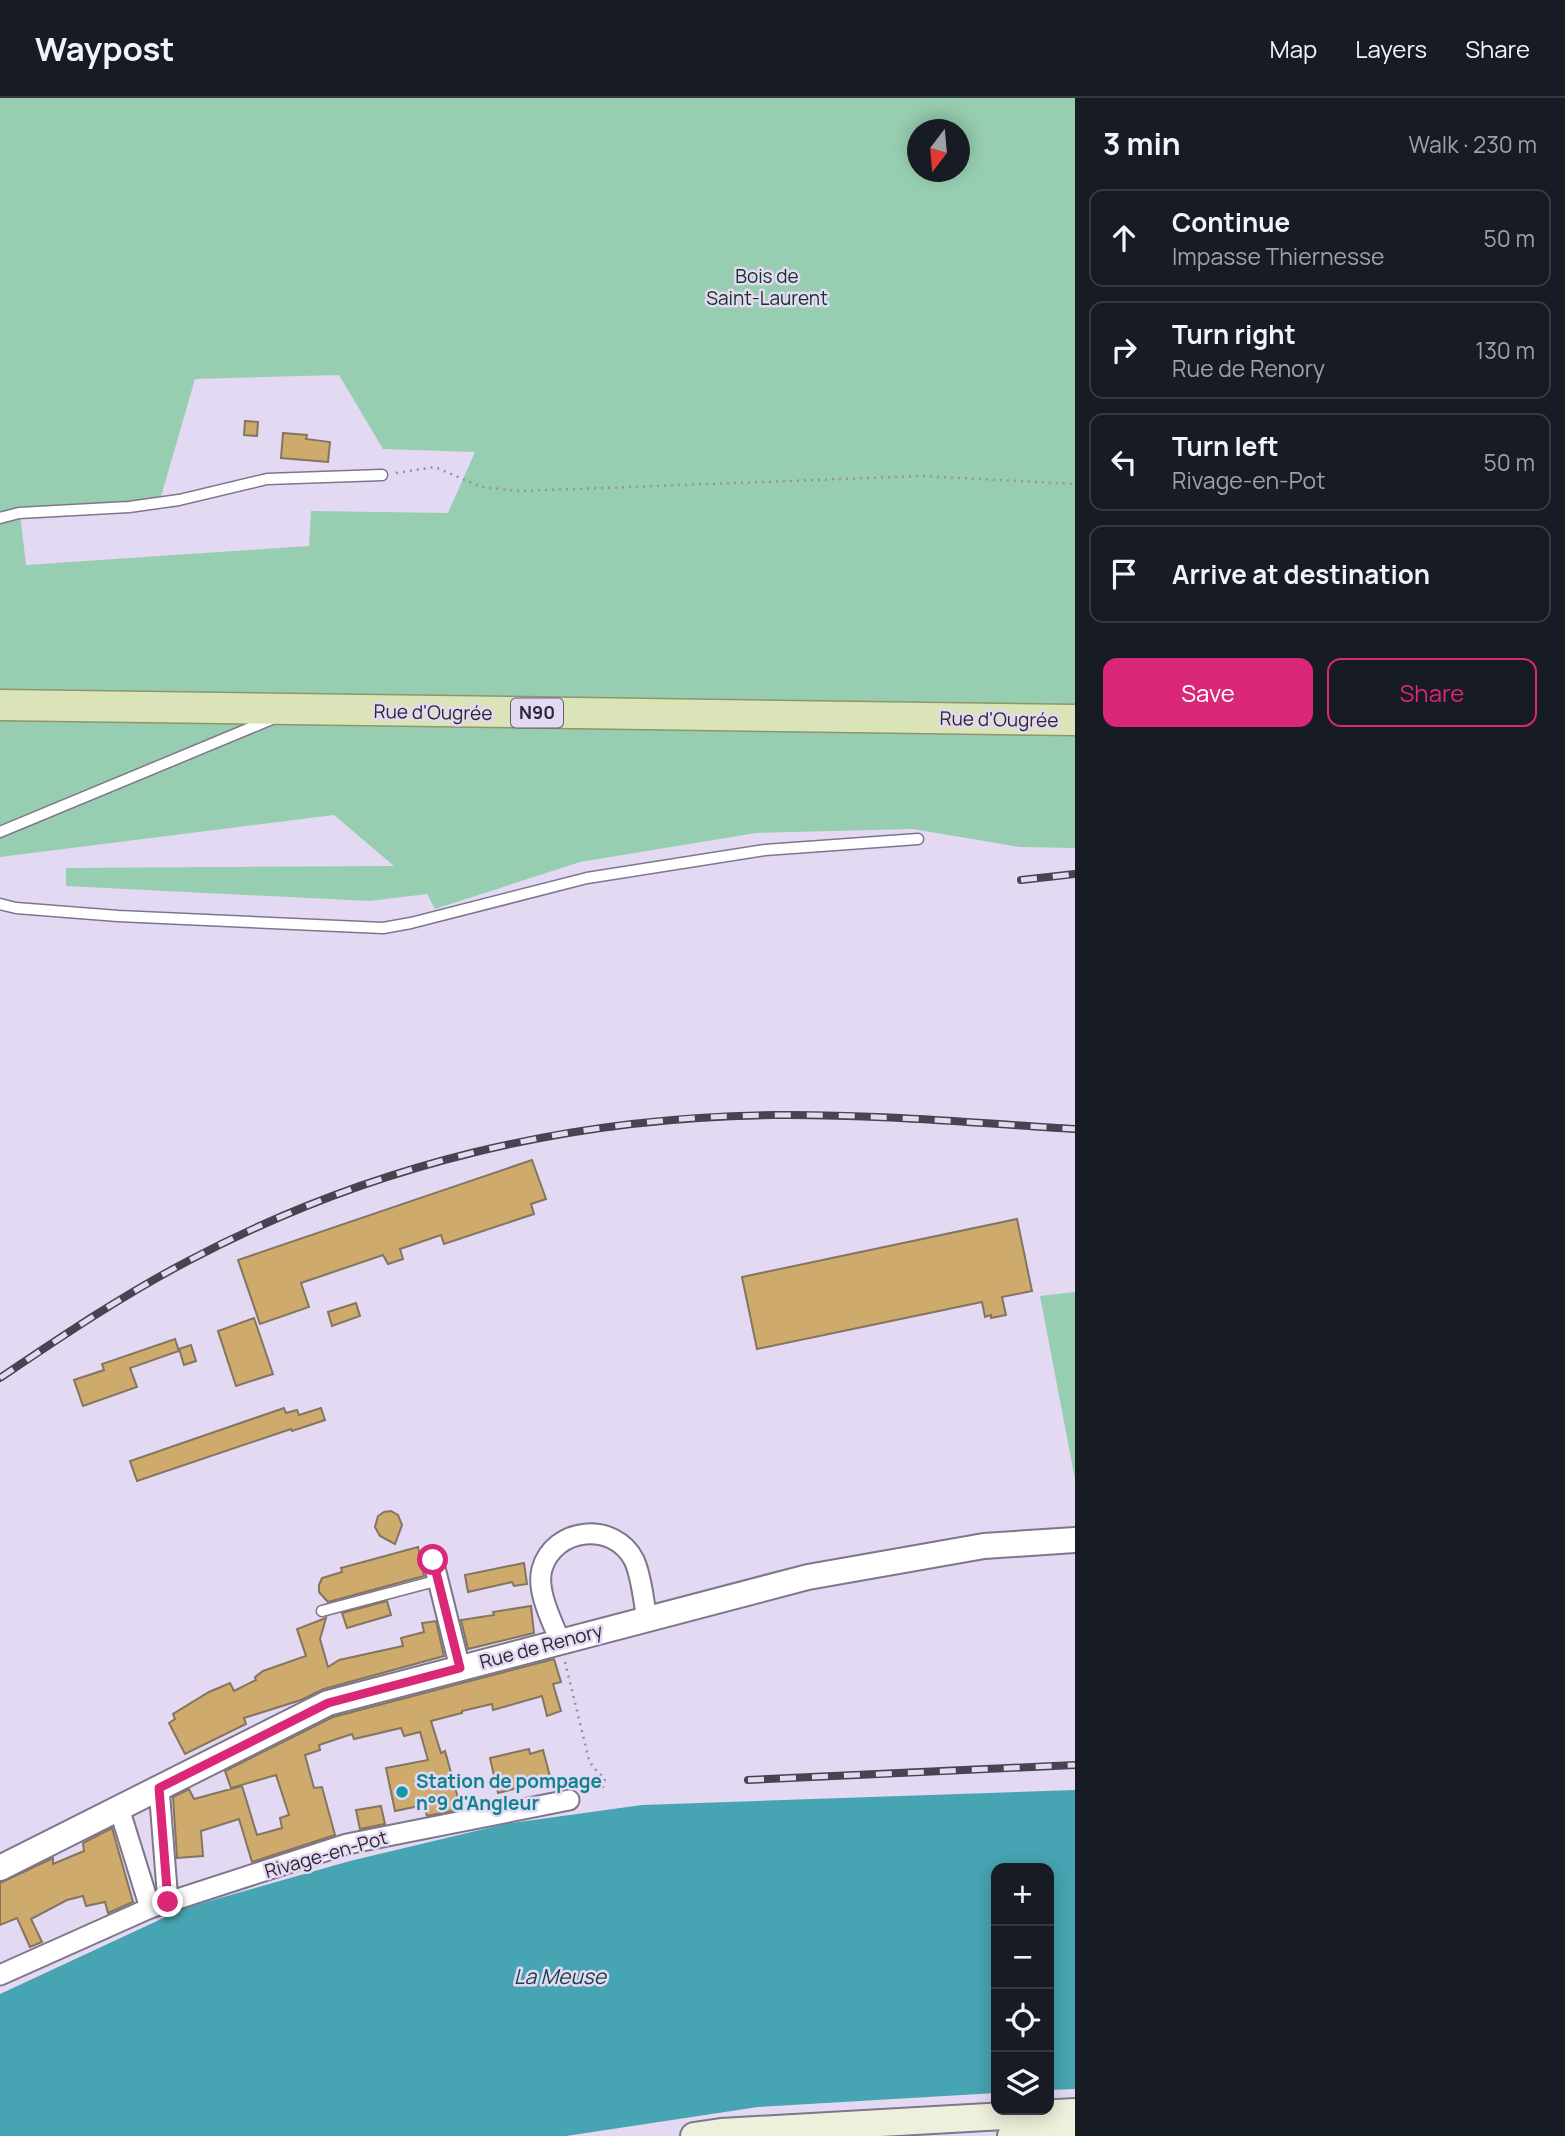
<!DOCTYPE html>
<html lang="en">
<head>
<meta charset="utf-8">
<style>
	:root { --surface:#171b24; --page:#242831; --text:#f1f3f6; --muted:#9ea1a6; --line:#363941; --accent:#db2777 }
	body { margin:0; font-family:Manrope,sans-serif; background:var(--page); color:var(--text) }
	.controls { position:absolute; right:21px; bottom:21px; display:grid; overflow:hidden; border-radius:14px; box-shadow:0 4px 18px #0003 }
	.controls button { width:63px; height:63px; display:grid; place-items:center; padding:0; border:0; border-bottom:2px solid var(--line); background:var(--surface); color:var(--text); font:35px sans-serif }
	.compass { position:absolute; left:907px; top:21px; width:63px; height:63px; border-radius:50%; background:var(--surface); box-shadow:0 4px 18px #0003; rotate:196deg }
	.stop { position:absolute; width:21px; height:21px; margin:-16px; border:5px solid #db2777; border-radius:50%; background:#fff }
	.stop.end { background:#db2777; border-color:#fff; box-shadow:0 2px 7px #0008 }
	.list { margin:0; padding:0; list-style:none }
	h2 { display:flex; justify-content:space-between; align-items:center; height:91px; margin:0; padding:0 28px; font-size:30px }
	h2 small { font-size:23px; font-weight:400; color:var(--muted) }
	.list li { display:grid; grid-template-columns:46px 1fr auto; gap:21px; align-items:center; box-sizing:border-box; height:98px; margin:0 14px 14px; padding:0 14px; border:2px solid var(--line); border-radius:14px }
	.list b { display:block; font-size:26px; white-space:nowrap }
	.list p { margin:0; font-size:23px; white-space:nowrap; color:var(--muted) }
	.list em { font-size:23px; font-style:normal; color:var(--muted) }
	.actions { display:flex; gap:14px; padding:21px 28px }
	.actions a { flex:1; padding:16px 0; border:2px solid var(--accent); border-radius:14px; text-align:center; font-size:24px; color:var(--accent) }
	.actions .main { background:var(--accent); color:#fff }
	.icon { flex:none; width:38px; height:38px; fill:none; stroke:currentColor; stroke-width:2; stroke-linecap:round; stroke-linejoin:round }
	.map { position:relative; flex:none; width:1075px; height:2038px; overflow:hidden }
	header { display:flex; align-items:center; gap:42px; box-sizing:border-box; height:98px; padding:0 35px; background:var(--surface); border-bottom:2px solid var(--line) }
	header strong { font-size:33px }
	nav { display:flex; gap:38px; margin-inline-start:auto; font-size:24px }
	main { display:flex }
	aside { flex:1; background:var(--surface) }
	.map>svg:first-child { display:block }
	.green { fill:#97ceb1; fill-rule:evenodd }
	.water { fill:#47a4b2 }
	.building { fill:#ceaa6d; stroke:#837560; stroke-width:2 }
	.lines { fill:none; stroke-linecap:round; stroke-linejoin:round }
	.service-casing { stroke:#7f768c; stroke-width:13 }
	.minor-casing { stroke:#7f768c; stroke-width:23 }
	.tertiary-casing { stroke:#7f768c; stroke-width:28 }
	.secondary-casing { stroke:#7f768c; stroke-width:30 }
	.primary-casing { stroke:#8e966a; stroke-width:33 }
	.path { stroke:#9890a3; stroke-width:2.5; stroke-dasharray:2 5; stroke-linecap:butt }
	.service { stroke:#fff; stroke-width:10 }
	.minor { stroke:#fff; stroke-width:19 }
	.tertiary { stroke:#fff; stroke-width:24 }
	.secondary { stroke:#edf1db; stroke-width:26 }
	.primary { stroke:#dbe3b8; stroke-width:30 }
	.rail-casing { stroke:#48434e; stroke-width:8 }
	.rail { stroke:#e3d9f2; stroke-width:5; stroke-dasharray:16; stroke-linecap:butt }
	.route { stroke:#db2777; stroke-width:9 }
	.culture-dot { fill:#0f9aa8; stroke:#e3d9f2; stroke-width:2.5 }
	.labels { text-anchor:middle; stroke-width:5; stroke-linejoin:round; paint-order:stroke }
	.shield { fill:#e3d9f2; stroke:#635d6b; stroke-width:2 }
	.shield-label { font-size:18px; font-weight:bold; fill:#2c2831 }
	.park-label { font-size:19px; fill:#143425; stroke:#e3d9f2 }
	.street-label { font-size:19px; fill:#2c2831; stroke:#e3d9f2 }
	.culture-label { font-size:19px; font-weight:bold; fill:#0d838f; stroke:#e3d9f2; text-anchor:start }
	.water-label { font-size:21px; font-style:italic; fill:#19434a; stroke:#e3d9f2 }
</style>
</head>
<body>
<header>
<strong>Waypost</strong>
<nav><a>Map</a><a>Layers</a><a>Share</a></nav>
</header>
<main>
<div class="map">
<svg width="1075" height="2038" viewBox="0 0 1075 2038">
	<rect width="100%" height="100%" fill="#e3d9f2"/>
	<g class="green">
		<path d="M0 0H1075V750L1020 749 913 731 756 735 580 764 435 811 427 796 370 803 66 788V770L394 768 334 717 0 759ZM918 32H960V74H918ZM339 277 383 351 475 354 448 415 311 413 309 448 26 467 20 416 160 402 195 281Z"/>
		<polygon points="1075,1194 1075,1381 1040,1198"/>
	</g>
	<polygon class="water" points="1075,1692 1075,1991 1049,1992 1049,1770 996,1770 996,1995 758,2009 566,2038 0,2038 0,1896 185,1810 350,1763 505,1726 642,1707"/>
	<g class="building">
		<polygon points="245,323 258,324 257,338 244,337"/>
		<polygon points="283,335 307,337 306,341 330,344 328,364 281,360"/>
		<polygon points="532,1062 546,1101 531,1106 534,1116 444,1146 441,1137 400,1151 403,1161 388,1166 383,1157 301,1185 309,1209 260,1226 238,1162"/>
		<polygon points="1017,1121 1032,1193 1002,1199 1006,1217 991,1220 991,1217 985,1219 982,1204 757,1251 742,1179"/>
		<polygon points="356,1205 360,1218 332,1228 328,1214"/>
		<polygon points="254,1220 273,1276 236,1288 218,1233"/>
		<polygon points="175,1241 179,1253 130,1270 137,1289 83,1308 74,1282 104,1272 102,1266"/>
		<polygon points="191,1247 196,1263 184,1267 179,1251"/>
		<polygon points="284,1310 286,1315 297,1312 299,1317 321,1310 325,1322 292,1333 291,1331 137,1383 130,1363"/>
		<polygon points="391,1413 398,1417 402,1427 395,1446 380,1438 375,1429 378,1418 384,1414"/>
		<polygon points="418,1449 424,1478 328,1504 319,1494 319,1487 322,1480 342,1474 341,1470"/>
		<polygon points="524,1465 527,1486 514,1488 512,1484 468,1494 465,1477"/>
		<polygon points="387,1503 391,1517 347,1530 342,1515"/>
		<polygon points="531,1508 534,1535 468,1551 461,1522 494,1517 493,1514"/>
		<polygon points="326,1520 320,1541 328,1569 339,1562 403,1548 401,1540 424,1534 422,1525 436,1523 444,1558 324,1591 301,1602 244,1620 246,1626 185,1656 169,1625 175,1621 173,1616 209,1594 230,1585 234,1593 256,1582 255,1579 263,1573 306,1558 297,1531"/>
		<polygon points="554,1561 561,1584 553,1586 561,1613 547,1618 542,1598 493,1612 492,1606 462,1613 462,1615 431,1623 441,1655 445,1653 461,1711 427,1718 424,1707 395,1713 386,1670 428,1662 420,1634 404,1638 401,1630 354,1641 352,1636 319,1647 320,1652 305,1657 314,1690 322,1689 335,1737 252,1764 239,1721 201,1733 203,1758 177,1760 173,1699 189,1691 194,1701 242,1688 257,1737 282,1730 280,1720 289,1717 276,1677 231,1690 225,1673 333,1619"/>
		<polygon points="529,1651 530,1656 543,1652 551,1682 498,1695 490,1660"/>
		<polygon points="381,1708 385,1726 360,1731 356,1712"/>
		<polygon points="112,1730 133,1804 108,1815 105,1804 86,1808 83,1798 67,1802 31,1821 42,1844 30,1849 17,1820 0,1827 0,1785 53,1760 53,1766 84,1753 83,1745"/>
	</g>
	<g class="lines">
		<defs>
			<g id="service">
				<polyline points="0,420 19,415 129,409 179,402 267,381 382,377"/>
				<polyline points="0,734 272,621"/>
				<polyline points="0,806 16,810 118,818 383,830 411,825 587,780 765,752 918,741"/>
				<polyline points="322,1513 439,1482"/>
			</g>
			<g id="minor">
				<polyline points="433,1462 460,1570"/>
				<path d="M560 1543C552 1523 536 1493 542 1471 554 1429 614 1423 634 1462 642 1479 643 1502 647 1520"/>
				<polyline points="159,1690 168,1804"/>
				<polyline points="119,1710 150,1810"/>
				<polyline points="0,1877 150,1810 347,1746 569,1702"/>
			</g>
			<polyline id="tertiary" points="0,1770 328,1605 808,1479 984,1448 1075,1442"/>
			<g id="secondary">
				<polyline points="694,2038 721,2034 1075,2014"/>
				<polyline points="1011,2038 1075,2034"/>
			</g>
			<polyline id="primary" points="0,607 1075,622"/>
		</defs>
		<use href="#service" class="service-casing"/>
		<use href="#minor" class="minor-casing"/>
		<use href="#tertiary" class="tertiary-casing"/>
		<use href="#secondary" class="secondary-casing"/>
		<use href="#primary" class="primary-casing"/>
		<g class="path">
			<polyline points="396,375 435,369 481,389 521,393 922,378 1075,386"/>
			<polyline points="565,1564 589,1662 593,1669 605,1681 603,1689 583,1691"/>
		</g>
		<use href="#service" class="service"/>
		<use href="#minor" class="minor"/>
		<use href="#tertiary" class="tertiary"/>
		<use href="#secondary" class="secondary"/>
		<use href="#primary" class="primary"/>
		<defs>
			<g id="rail">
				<polyline points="1021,782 1075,776"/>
				<path d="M0 1280C61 1239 123 1197 188 1163 369 1067 570 1019 774 1017 874 1016 975 1025 1075 1031"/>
				<polyline points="748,1682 1075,1667"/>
			</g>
		</defs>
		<use href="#rail" class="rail-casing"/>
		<use href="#rail" class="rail"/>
	</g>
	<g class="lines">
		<polyline class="route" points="168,1804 159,1690 328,1605 460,1570 433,1462"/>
	</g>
	<circle class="culture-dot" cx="402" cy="1694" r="7"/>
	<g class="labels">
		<rect class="shield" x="511" y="600.5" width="52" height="29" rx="5"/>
		<g class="shield-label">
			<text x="537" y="621">N90</text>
		</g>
		<g class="park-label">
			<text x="767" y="185">Bois de<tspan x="767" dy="22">Saint-Laurent</tspan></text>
		</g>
		<g class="street-label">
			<text transform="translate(433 614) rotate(1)" y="7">Rue d'Ougrée</text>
			<text transform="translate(999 621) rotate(1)" y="7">Rue d'Ougrée</text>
			<text transform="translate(541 1548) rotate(-15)" y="7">Rue de Renory</text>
			<text transform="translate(326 1756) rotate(-16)" y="7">Rivage-en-Pot</text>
		</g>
		<g class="culture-label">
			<text x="416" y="1690">Station de pompage<tspan x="416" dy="22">n°9 d'Angleur</tspan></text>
		</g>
		<g class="water-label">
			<text x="560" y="1886">La Meuse</text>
		</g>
	</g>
</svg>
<div class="controls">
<button>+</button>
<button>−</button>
<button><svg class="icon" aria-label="locate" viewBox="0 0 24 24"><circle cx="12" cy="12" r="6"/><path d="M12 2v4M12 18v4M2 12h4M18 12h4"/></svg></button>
<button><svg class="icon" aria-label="layers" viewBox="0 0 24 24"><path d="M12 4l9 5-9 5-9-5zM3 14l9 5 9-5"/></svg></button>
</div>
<svg class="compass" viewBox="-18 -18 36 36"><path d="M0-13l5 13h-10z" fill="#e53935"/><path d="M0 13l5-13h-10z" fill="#9ea1a6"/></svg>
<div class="stop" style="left:433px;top:1462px"></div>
<div class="stop end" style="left:168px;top:1804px"></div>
</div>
<aside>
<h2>3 min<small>Walk · 230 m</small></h2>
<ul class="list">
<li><svg class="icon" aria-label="ahead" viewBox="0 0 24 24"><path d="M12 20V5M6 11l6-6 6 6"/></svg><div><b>Continue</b><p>Impasse Thiernesse</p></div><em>50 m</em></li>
<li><svg class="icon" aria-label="right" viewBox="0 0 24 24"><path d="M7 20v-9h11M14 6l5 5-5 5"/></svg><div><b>Turn right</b><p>Rue de Renory</p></div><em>130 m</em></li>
<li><svg class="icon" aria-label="left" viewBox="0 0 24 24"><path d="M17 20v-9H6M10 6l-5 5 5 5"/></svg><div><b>Turn left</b><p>Rivage-en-Pot</p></div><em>50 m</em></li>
<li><svg class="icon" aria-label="arrive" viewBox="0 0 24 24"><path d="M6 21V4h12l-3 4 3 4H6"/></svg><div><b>Arrive at destination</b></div></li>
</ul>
<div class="actions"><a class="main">Save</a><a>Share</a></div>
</aside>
</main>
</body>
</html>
